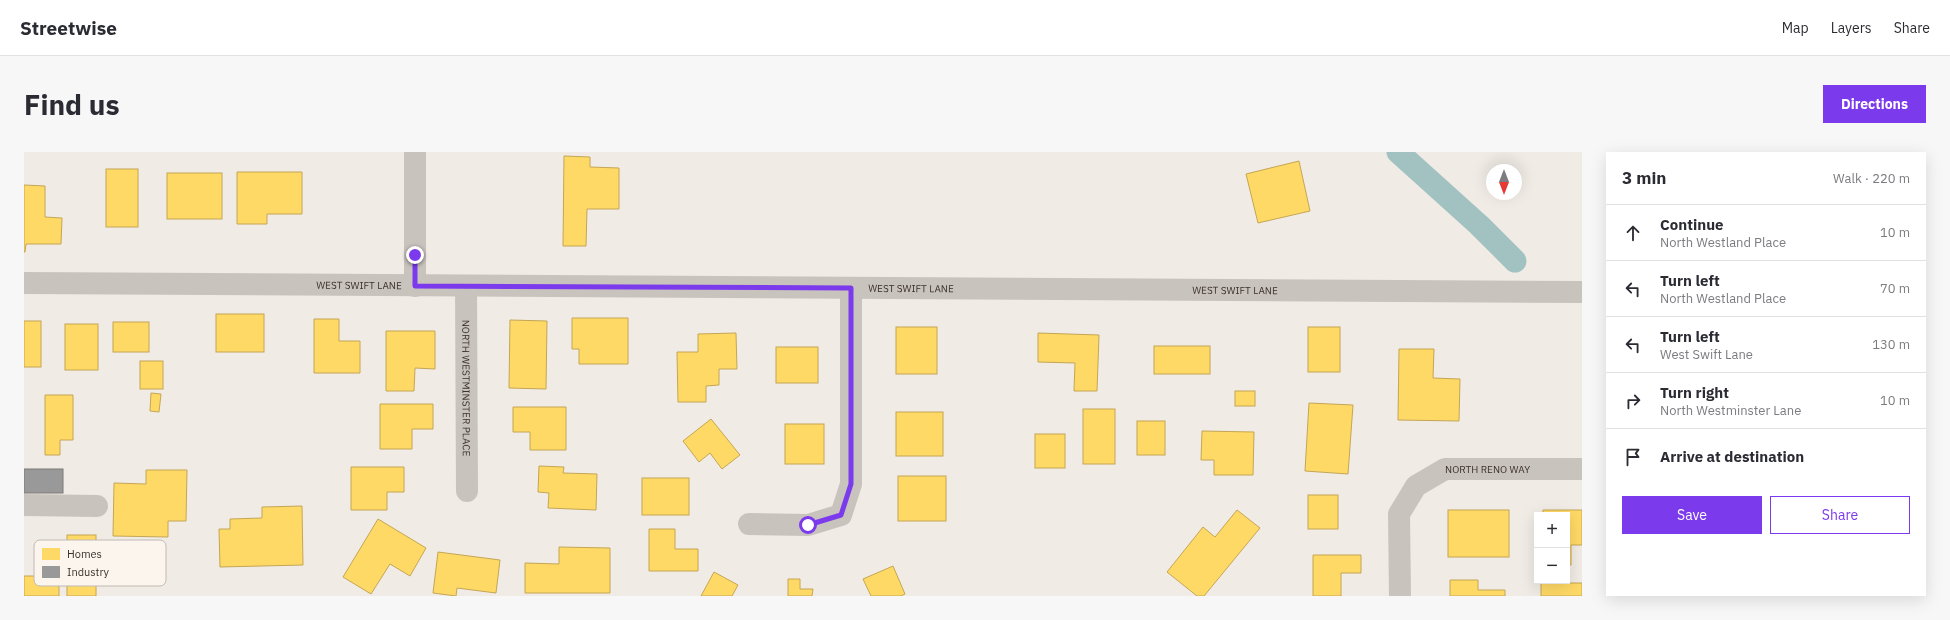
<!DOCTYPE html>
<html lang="en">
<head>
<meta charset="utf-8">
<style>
	:root { --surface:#fff; --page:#f7f7f7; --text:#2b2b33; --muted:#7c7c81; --line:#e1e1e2; --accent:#7c3aed }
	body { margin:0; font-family:"IBM Plex Sans",sans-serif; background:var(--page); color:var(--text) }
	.controls { position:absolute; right:12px; bottom:12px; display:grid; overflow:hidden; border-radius:0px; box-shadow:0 4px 16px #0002 }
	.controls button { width:36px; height:36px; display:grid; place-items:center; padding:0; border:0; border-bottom:1px solid var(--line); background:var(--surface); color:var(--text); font:20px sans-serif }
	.compass { position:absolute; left:1462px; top:12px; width:36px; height:36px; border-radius:50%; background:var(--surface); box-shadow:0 4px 16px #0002; rotate:180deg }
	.stop { position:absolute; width:12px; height:12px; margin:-9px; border:3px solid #7c3aed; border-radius:50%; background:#fff }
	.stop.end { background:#7c3aed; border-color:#fff; box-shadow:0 1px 4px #0008 }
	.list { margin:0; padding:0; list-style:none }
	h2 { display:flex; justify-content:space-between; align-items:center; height:52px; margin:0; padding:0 16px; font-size:17px }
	h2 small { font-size:13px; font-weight:400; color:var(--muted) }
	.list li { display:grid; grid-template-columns:26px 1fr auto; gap:12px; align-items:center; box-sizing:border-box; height:56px; padding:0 16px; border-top:1px solid var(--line) }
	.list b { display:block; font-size:15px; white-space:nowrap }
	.list p { margin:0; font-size:13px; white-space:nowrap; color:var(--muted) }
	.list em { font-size:13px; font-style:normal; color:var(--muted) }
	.actions { display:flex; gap:8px; padding:12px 16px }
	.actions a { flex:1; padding:9px 0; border:1px solid var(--accent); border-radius:0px; text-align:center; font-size:14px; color:var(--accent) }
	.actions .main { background:var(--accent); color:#fff }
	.icon { flex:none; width:22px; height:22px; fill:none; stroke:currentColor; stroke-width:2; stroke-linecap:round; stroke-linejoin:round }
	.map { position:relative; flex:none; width:1558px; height:444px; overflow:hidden; border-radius:0px }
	header { display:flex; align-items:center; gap:24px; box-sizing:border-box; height:56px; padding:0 20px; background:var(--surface); border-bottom:1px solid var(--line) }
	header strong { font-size:19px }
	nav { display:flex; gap:22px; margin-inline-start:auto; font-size:14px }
	.intro { display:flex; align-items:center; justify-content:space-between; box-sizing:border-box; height:96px; padding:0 24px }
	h1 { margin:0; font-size:28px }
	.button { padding:10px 18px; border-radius:0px; background:var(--accent); color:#fff; font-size:14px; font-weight:700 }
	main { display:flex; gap:24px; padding:0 24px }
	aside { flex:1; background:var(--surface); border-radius:0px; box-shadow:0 4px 16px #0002 }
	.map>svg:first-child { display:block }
	.homes { fill:#ffd966; stroke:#c4a654 }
	.industry { fill:#999; stroke:#7d7a78 }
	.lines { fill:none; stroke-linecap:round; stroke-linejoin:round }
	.canal { stroke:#a1c2c1; stroke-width:23 }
	.minor { stroke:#c9c3be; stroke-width:22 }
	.route { stroke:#7c3aed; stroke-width:5 }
	.labels { text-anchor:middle; stroke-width:4; stroke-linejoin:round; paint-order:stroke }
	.street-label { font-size:10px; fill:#3b302b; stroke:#fbf5ee }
	.key { fill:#fbf5ee; stroke:#c1bab4; stroke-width:1 }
	.key-label { font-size:11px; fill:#3b302b }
</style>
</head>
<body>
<header>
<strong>Streetwise</strong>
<nav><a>Map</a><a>Layers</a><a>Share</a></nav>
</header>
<div class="intro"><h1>Find us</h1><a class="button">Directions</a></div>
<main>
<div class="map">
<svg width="1558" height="444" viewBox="0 0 1558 444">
	<rect width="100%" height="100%" fill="#f0ebe5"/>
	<g class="homes">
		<polygon points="540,4 566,5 566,15 595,16 595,57 563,57 562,94 539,94"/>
		<polygon points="1275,9 1286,59 1234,71 1222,22"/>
		<rect x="82" y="17" width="32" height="58"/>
		<polygon points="213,20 278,20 278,62 243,62 243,72 213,72"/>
		<rect x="143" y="21" width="55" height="46"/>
		<polygon points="0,33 21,34 21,65 38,66 37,92 2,92 1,100 0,100"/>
		<rect x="192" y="162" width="48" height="38"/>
		<polygon points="548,166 604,166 604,212 555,212 555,197 548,197"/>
		<polygon points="290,167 315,167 315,189 336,189 336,221 290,221"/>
		<polygon points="486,168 523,169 522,237 485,236"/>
		<rect x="0" y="169" width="17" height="46"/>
		<rect x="89" y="170" width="36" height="30"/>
		<rect x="41" y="172" width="33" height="46"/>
		<rect x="872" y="175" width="41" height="47"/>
		<rect x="1284" y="175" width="32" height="45"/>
		<polygon points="362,179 411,179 411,217 391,216 390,239 362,239"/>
		<polygon points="712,181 713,217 695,217 695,233 682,234 682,250 654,250 653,200 674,200 674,182"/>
		<polygon points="1014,181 1075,183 1073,239 1050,239 1051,211 1014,210"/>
		<rect x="1130" y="194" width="56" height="28"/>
		<rect x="752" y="195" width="42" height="36"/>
		<polygon points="1375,197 1410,197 1409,226 1436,227 1435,269 1374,268"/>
		<rect x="116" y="209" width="23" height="28"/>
		<rect x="1211" y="239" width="20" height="15"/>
		<polygon points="127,241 137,242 135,260 126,259"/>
		<polygon points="21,243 49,243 49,288 36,288 36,303 21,303"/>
		<polygon points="1285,251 1329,253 1324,322 1281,319"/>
		<polygon points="356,252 409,252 409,277 388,277 388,297 356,297"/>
		<polygon points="489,255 542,255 542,298 506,298 506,280 489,280"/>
		<rect x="1059" y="257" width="32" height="55"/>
		<rect x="872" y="260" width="47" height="44"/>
		<polygon points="687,267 716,303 698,317 686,301 675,310 659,289"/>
		<rect x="1113" y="269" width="28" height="34"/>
		<rect x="761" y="272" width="39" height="40"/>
		<polygon points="1178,279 1230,280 1229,323 1190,323 1190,308 1177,308"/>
		<rect x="1011" y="282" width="30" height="34"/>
		<polygon points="515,314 540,315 539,321 573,322 572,358 524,356 525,341 514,340"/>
		<polygon points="327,315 380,315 380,340 363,340 363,358 327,358"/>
		<polygon points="122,318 163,318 162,369 144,369 144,385 89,384 90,331 122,332"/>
		<rect x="874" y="324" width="48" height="45"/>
		<rect x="618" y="326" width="47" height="37"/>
		<rect x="1284" y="343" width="30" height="34"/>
		<polygon points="278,354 279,413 196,415 195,377 206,377 206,367 238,366 238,355"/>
		<polygon points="1213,358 1236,376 1180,444 1173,444 1143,420 1179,375 1191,385"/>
		<rect x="1424" y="358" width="61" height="47"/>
		<polygon points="1519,358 1558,358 1558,393 1547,393 1547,413 1543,413 1543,363 1519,363"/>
		<polygon points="354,367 402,396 386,424 366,412 347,442 319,425"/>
		<polygon points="625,377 651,377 651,397 674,397 674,419 625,419"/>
		<rect x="43" y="383" width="29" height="61"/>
		<polygon points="535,395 586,396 586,441 501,441 501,411 535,412"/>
		<polygon points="414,400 476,408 472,441 433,436 432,444 409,441"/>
		<polygon points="1289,403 1337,403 1337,421 1317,421 1317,444 1289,444"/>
		<polygon points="869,414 881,442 877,444 847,444 839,427"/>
		<polygon points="690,420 714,433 708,444 677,444"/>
		<rect x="0" y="424" width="35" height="20"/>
		<polygon points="764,427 776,427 776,437 789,437 788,444 764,444"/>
		<polygon points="1426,428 1454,428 1454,438 1481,438 1481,444 1426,444"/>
		<rect x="1517" y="431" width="41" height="13"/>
	</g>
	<rect class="industry" x="0" y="317" width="39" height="24"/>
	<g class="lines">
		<polyline class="canal" points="1374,0 1455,73 1491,109"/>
		<g class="minor">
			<polyline points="391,0 391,134"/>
			<path id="s1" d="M0 131 1558 140"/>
			<path id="s2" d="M442 134 443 339"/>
			<polyline points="0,353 73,354"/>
			<polyline points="725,372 784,373 817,363 827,332 827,136"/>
			<path id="s3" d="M1376 444 1375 362 1392 334 1421 317H1558"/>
		</g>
	</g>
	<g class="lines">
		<polyline class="route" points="391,103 391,134 827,136 827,332 817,363 784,373"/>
	</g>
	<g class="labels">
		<g class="street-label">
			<text dy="4" stroke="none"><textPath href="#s1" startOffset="335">WEST SWIFT LANE</textPath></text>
			<text dy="4" stroke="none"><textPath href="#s1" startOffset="887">WEST SWIFT LANE</textPath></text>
			<text dy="4" stroke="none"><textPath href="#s1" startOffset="1211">WEST SWIFT LANE</textPath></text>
			<text dy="4" stroke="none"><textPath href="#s2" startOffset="102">NORTH WESTMINSTER PLACE</textPath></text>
			<text dy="4" stroke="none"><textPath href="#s3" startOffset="191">NORTH RENO WAY</textPath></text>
		</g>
	</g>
	<rect x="10" y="388" width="132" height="46" rx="6" class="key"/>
	<rect x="18" y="396" width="18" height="12" fill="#ffd966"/>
	<rect x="18" y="414" width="18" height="12" fill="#999"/>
	<g class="key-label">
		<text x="43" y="406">Homes</text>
		<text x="43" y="424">Industry</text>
	</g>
</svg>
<div class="controls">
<button>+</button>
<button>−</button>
</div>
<svg class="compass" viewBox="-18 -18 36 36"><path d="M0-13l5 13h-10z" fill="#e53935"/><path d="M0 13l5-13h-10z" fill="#7c7c81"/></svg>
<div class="stop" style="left:784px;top:373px"></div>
<div class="stop end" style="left:391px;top:103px"></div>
</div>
<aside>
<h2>3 min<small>Walk · 220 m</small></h2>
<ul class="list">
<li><svg class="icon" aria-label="ahead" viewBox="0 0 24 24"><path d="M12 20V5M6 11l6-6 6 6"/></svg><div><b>Continue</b><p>North Westland Place</p></div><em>10 m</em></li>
<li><svg class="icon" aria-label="left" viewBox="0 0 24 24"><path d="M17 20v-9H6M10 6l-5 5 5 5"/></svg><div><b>Turn left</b><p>North Westland Place</p></div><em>70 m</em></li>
<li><svg class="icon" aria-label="left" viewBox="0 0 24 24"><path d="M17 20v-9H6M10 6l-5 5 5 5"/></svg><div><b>Turn left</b><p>West Swift Lane</p></div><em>130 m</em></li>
<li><svg class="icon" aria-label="right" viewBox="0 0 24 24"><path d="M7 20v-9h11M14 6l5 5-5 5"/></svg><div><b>Turn right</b><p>North Westminster Lane</p></div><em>10 m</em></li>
<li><svg class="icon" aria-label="arrive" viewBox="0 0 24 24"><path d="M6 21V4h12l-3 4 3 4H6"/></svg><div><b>Arrive at destination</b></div></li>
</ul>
<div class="actions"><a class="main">Save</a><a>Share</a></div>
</aside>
</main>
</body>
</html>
